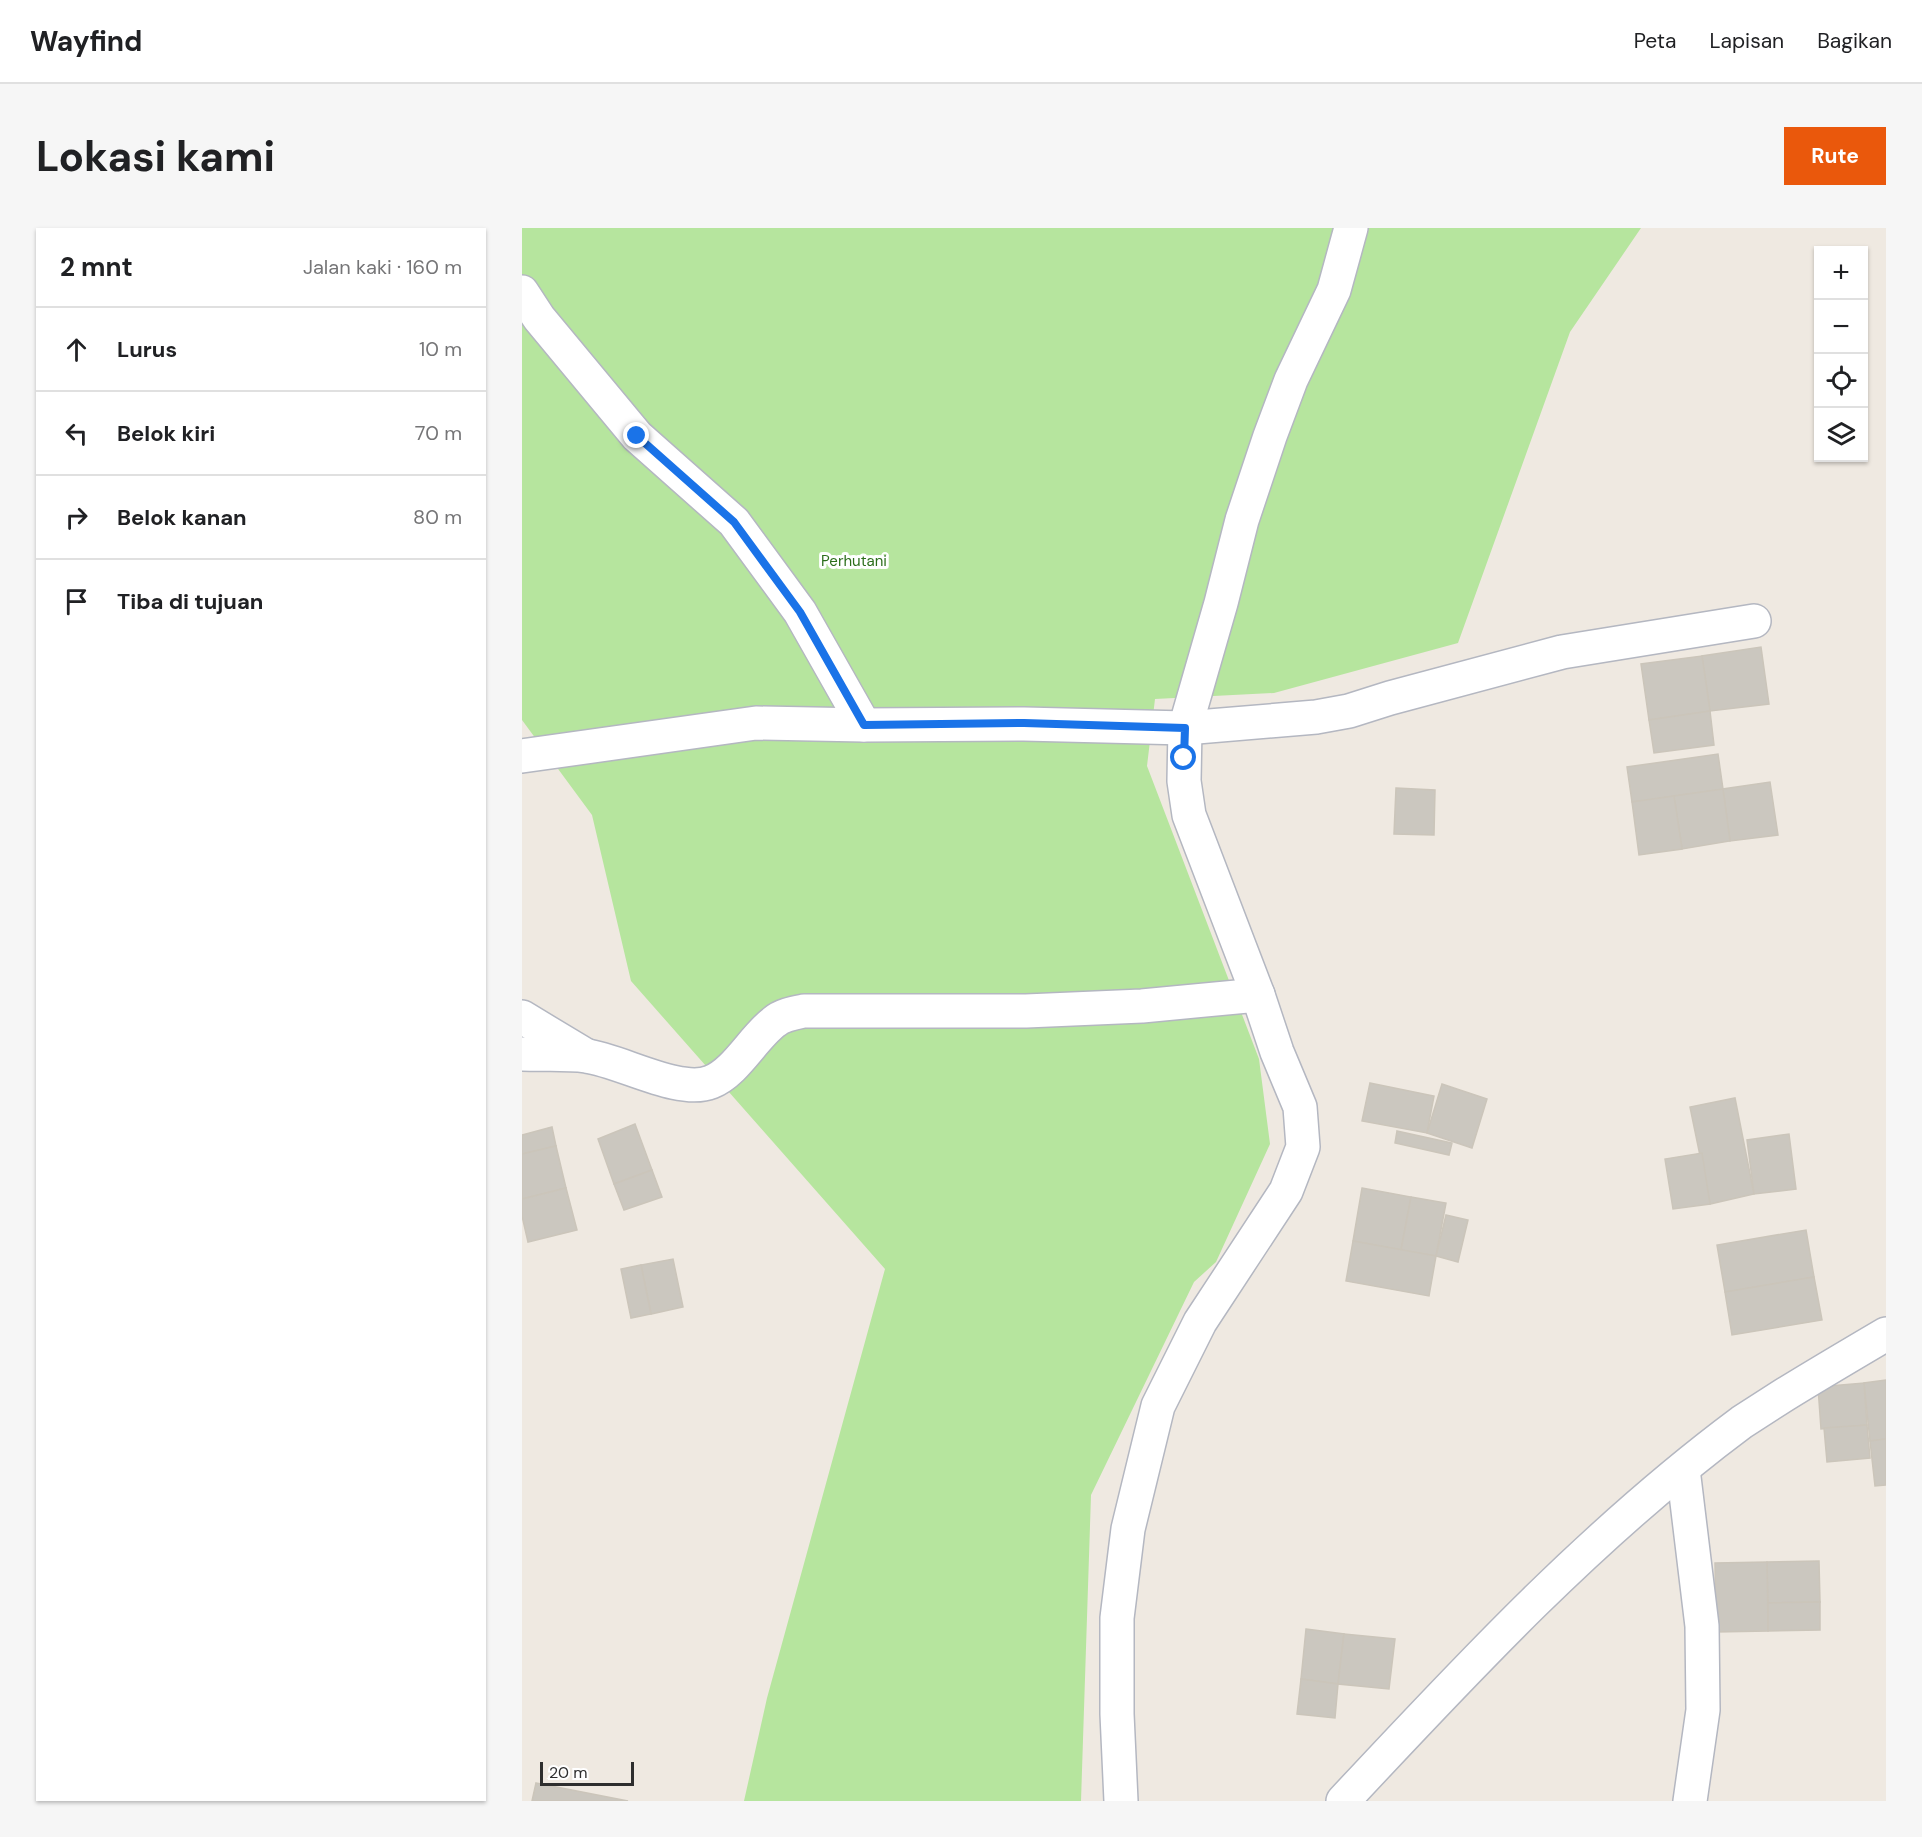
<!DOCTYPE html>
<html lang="id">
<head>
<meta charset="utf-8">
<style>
	:root { --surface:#fff; --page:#f6f6f6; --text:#202124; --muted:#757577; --line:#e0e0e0; --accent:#ea580c }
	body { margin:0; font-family:"DM Sans",sans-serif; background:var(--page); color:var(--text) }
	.controls { position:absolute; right:18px; top:18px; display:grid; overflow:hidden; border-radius:0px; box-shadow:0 2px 4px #0004 }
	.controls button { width:54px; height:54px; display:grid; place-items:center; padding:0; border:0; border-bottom:2px solid var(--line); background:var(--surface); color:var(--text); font:30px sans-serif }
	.scale { position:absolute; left:18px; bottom:15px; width:94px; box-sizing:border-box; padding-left:6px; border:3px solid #2e2e2e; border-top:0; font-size:16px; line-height:21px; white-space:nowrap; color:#2e2e2e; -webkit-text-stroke:4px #fff; paint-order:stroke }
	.stop { position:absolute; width:18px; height:18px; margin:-14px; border:4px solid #1a73e8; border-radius:50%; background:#fff }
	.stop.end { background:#1a73e8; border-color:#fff; box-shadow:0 2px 6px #0008 }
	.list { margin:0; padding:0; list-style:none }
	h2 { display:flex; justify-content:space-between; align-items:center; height:78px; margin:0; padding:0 24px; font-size:26px }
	h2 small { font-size:20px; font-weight:400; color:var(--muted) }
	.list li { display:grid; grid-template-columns:39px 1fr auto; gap:18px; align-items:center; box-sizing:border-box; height:84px; padding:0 24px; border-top:2px solid var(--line) }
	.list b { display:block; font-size:22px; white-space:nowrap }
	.list em { font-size:20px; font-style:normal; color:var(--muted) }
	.icon { flex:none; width:33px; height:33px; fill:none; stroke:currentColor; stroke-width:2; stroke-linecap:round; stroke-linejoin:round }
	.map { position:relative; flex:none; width:1364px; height:1573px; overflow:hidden; border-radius:0px }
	header { display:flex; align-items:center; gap:36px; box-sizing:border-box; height:84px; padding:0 30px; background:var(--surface); border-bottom:2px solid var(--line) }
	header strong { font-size:28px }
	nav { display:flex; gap:33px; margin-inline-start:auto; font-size:21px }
	.intro { display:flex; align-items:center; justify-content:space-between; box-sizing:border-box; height:144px; padding:0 36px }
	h1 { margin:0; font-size:42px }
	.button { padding:15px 27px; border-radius:0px; background:var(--accent); color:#fff; font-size:21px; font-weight:700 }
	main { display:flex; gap:36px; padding:0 36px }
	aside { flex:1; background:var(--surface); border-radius:0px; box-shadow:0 2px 4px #0004 }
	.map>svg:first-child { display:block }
	.green { fill:#b6e59e }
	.building { fill:#cbc7bf; stroke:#cbc5ba; stroke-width:1.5 }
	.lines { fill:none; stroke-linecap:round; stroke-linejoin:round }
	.street-casing { stroke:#b4b7c1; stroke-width:36 }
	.street { stroke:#fff; stroke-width:33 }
	.route { stroke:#1a73e8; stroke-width:8 }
	.labels { text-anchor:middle; stroke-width:6; stroke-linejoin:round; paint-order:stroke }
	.park-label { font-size:15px; fill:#2c6e1b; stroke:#fff }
</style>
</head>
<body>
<header>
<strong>Wayfind</strong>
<nav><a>Peta</a><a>Lapisan</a><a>Bagikan</a></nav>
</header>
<div class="intro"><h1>Lokasi kami</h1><a class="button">Rute</a></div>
<main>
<aside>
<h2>2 mnt<small>Jalan kaki · 160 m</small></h2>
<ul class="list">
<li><svg class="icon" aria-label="ahead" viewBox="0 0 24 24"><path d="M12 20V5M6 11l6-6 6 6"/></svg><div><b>Lurus</b></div><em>10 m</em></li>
<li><svg class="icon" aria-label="left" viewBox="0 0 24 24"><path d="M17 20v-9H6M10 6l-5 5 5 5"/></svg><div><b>Belok kiri</b></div><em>70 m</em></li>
<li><svg class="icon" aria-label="right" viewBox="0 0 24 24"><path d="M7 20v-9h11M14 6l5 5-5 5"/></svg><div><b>Belok kanan</b></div><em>80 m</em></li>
<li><svg class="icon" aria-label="arrive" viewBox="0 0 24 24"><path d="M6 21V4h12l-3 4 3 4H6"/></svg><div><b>Tiba di tujuan</b></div></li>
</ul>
</aside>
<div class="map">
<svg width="1364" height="1573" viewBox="0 0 1364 1573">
	<rect width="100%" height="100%" fill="#efe9e1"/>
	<polygon class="green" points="0,0 1119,0 1048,104 936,415 752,465 633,471 625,538 737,831 748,916 694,1034 672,1054 569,1267 559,1573 222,1573 245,1470 363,1041 109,753 70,587 0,492"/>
	<g class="building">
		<polygon points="1239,419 1247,476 1188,483 1180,428"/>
		<polygon points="1180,428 1188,483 1127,492 1119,436"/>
		<polygon points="1188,483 1192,517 1132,525 1127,492"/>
		<polygon points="1196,526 1201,561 1110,574 1105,539"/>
		<polygon points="1248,554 1256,607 1208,613 1201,561"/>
		<polygon points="874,560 913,562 912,607 872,606"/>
		<polygon points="1201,561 1208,613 1160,621 1152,568"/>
		<polygon points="1152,568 1160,621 1117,627 1110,574"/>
		<polygon points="848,855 912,868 905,905 840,893"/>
		<polygon points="920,856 965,871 950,920 905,905"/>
		<polygon points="1213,870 1232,966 1188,976 1168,879"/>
		<polygon points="113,896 130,942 92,956 76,911"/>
		<polygon points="30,899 34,918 0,926 0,907"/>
		<polygon points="875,903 930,915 927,927 873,915"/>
		<polygon points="1267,906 1274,961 1232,966 1225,912"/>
		<polygon points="34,918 44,960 0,971 0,926"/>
		<polygon points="1180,925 1188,976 1151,981 1143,931"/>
		<polygon points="130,942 140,969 102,982 92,956"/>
		<polygon points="44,960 55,1002 6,1014 0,988 0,971"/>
		<polygon points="840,960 889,969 879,1022 831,1013"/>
		<polygon points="889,969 924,975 914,1028 879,1022"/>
		<polygon points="924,987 946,992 936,1034 914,1028"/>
		<polygon points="1284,1002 1292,1049 1203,1064 1195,1017"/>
		<polygon points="831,1013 914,1028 907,1068 824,1053"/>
		<polygon points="151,1031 161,1079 129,1086 119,1037"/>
		<polygon points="119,1037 129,1086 109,1090 99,1041"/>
		<polygon points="1292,1049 1300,1092 1210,1107 1203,1064"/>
		<polygon points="1364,1152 1364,1211 1348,1213 1342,1155"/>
		<polygon points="1342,1155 1345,1197 1299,1201 1296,1159"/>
		<polygon points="1345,1197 1348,1230 1305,1234 1302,1200"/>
		<polygon points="1364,1211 1364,1257 1353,1258 1348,1213"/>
		<polygon points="1297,1333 1298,1374 1246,1375 1245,1334"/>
		<polygon points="1245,1334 1246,1403 1194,1404 1193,1335"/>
		<polygon points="1298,1374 1298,1402 1246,1403 1246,1375"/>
		<polygon points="784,1401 822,1406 816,1456 779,1451"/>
		<polygon points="822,1406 873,1411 867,1461 816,1456"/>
		<polygon points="779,1451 816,1456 813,1490 775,1486"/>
		<polygon points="14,1555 106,1573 10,1573"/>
	</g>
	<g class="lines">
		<defs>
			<g id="street">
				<polyline points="0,64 17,90 115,208 212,294 278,384 342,497 502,496 663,500 794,489 827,483 868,470 1040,424 1232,393"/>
				<polyline points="0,528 234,495 342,497"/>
				<polyline points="0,789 63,827"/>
				<path d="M0 826C21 827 44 825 64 828 98 832 157 867 189 854 214 844 231 810 252 794 260 787 272 785 282 783H504L620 778 736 767"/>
				<polyline points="1161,1241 1180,1398 1181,1482 1168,1573"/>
				<polyline points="599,1573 595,1486 595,1390 606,1301 636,1178 678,1094 764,963 781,919 778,879 755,824 736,767 667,587 662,553 663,500 699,375 720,292 748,208 769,152 812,62 829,0"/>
				<path d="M821 1573C946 1439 1072 1304 1220 1194 1234 1185 1248 1176 1262 1167 1296 1146 1330 1126 1364 1106"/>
			</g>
		</defs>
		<use href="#street" class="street-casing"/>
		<use href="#street" class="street"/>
	</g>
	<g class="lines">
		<polyline class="route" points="115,208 212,294 278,384 342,497 502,495 663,500 662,530"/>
	</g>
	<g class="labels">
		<g class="park-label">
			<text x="332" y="338">Perhutani</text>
		</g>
	</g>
</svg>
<div class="controls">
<button>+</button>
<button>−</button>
<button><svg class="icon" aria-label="locate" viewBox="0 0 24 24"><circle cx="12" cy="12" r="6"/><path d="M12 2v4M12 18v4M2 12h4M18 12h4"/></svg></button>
<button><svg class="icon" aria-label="layers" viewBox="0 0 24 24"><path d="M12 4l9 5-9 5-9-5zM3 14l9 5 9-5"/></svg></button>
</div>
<div class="scale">20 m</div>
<div class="stop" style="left:662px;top:530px"></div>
<div class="stop end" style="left:115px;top:208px"></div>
</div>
</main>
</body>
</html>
